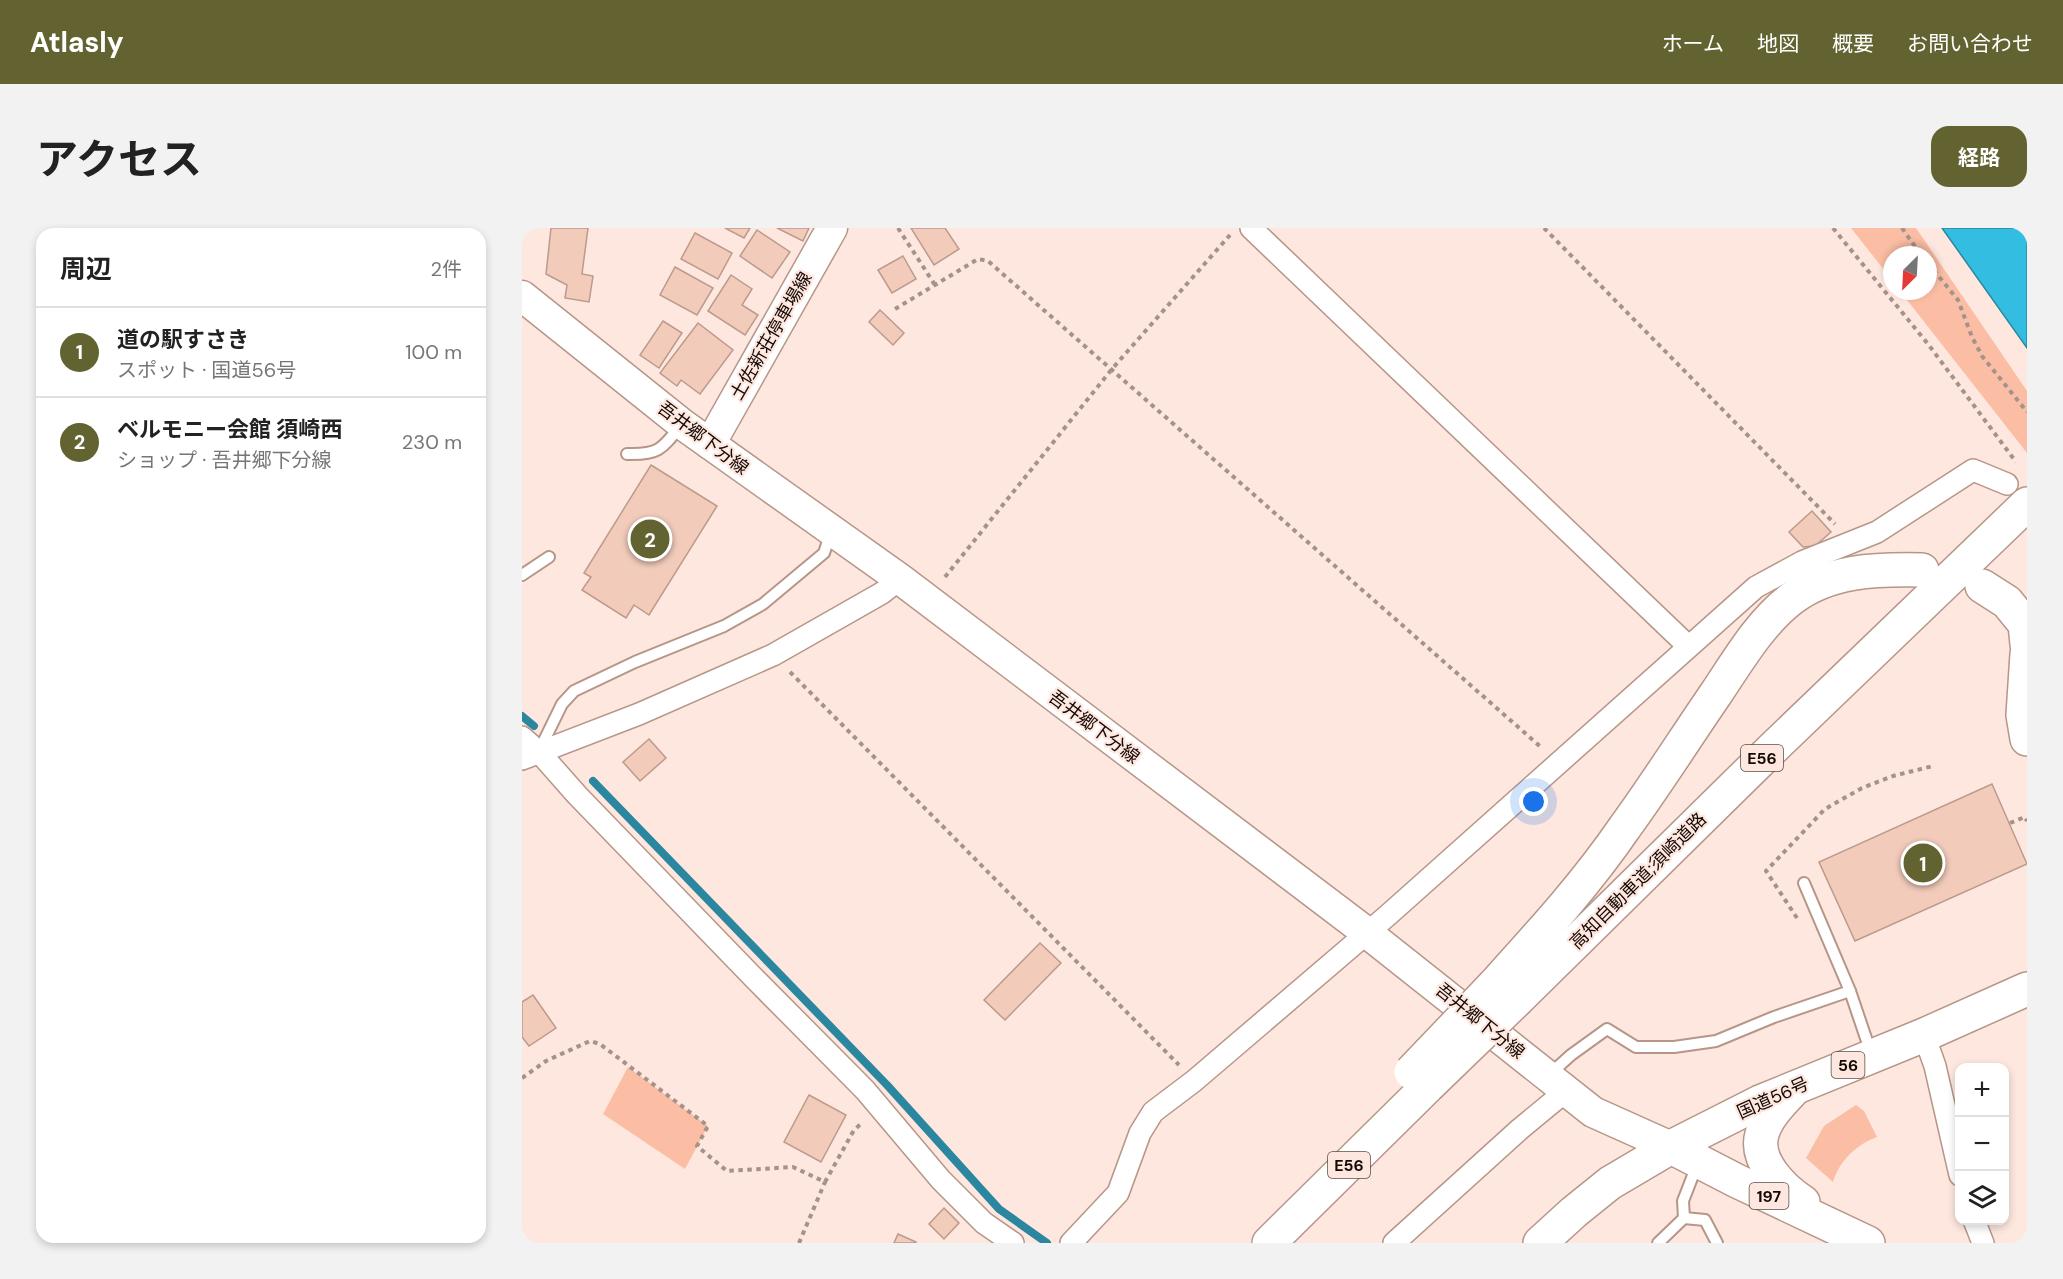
<!DOCTYPE html>
<html lang="ja">
<head>
<meta charset="utf-8">
<style>
	:root { --surface:#fff; --page:#f2f2f2; --text:#222; --muted:#767676; --line:#e0e0e0; --accent:#626330 }
	body { margin:0; font-family:"DM Sans","Noto Sans JP",sans-serif; background:var(--page); color:var(--text) }
	.controls { position:absolute; right:18px; bottom:18px; display:grid; overflow:hidden; border-radius:12px; box-shadow:0 3px 9px #0003 }
	.controls button { width:54px; height:54px; display:grid; place-items:center; padding:0; border:0; border-bottom:2px solid var(--line); background:var(--surface); color:var(--text); font:30px sans-serif }
	.compass { position:absolute; left:1361px; top:18px; width:54px; height:54px; border-radius:50%; background:var(--surface); box-shadow:0 3px 9px #0003; rotate:204deg }
	.you { position:absolute; left:1012px; top:574px; width:21px; height:21px; margin:-15px; border:4px solid #fff; border-radius:50%; background:#1a73e8; box-shadow:0 0 0 9px #1a73e833 }
	.badge { display:grid; place-items:center; width:39px; height:39px; border-radius:50%; background:var(--accent); color:#fff; font-size:20px; font-weight:700 }
	.pin { position:absolute; translate:-50% -50%; border:3px solid #fff; box-shadow:0 2px 6px #0006 }
	.list { margin:0; padding:0; list-style:none }
	h2 { display:flex; justify-content:space-between; align-items:center; height:78px; margin:0; padding:0 24px; font-size:26px }
	h2 small { font-size:20px; font-weight:400; color:var(--muted) }
	.list li { display:grid; grid-template-columns:39px 1fr auto; gap:18px; align-items:center; box-sizing:border-box; height:90px; padding:0 24px; border-top:2px solid var(--line) }
	.list b { display:block; font-size:22px; white-space:nowrap }
	.list p { margin:0; font-size:20px; white-space:nowrap; color:var(--muted) }
	.list em { font-size:20px; font-style:normal; color:var(--muted) }
	.icon { flex:none; width:33px; height:33px; fill:none; stroke:currentColor; stroke-width:2; stroke-linecap:round; stroke-linejoin:round }
	.map { position:relative; flex:none; width:1505px; height:1015px; overflow:hidden; border-radius:18px }
	header { display:flex; align-items:center; gap:36px; box-sizing:border-box; height:84px; padding:0 30px; background:var(--accent); color:#fff }
	header strong { font-size:28px }
	nav { display:flex; gap:33px; margin-inline-start:auto; font-size:21px }
	.intro { display:flex; align-items:center; justify-content:space-between; box-sizing:border-box; height:144px; padding:0 36px }
	h1 { margin:0; font-size:42px }
	.button { padding:15px 27px; border-radius:18px; background:var(--accent); color:#fff; font-size:21px; font-weight:700 }
	main { display:flex; gap:36px; padding:0 36px }
	aside { flex:1; background:var(--surface); border-radius:18px; box-shadow:0 3px 9px #0003 }
	.map>svg:first-child { display:block }
	.green { fill:#fbbea4 }
	.water { fill:#33bde1; stroke:#2a879f; stroke-width:1.5 }
	.lines { fill:none; stroke-linecap:round; stroke-linejoin:round }
	.stream { stroke:#2a879f; stroke-width:8 }
	.building { fill:#f2cbbb; stroke:#bc9a8c; stroke-width:1.5 }
	.service-casing { stroke:#b79688; stroke-width:14 }
	.minor-casing { stroke:#b79688; stroke-width:24 }
	.secondary-casing { stroke:#b79688; stroke-width:33 }
	.trunk-casing { stroke:#b79688; stroke-width:36 }
	.motorway-casing { stroke:#b79688; stroke-width:36 }
	.path { stroke:#a4928b; stroke-width:4; stroke-dasharray:4.5 4.5; stroke-linecap:butt }
	.service { stroke:#fff; stroke-width:10 }
	.minor { stroke:#fff; stroke-width:21 }
	.secondary { stroke:#fff; stroke-width:30 }
	.trunk { stroke:#fff; stroke-width:33 }
	.motorway { stroke:#fff; stroke-width:33 }
	.motorway-bridge-casing { stroke:#b79688; stroke-width:36; stroke-linecap:butt }
	.motorway-bridge { stroke:#fff; stroke-width:33 }
	.labels { text-anchor:middle; stroke-width:4.5; stroke-linejoin:round; paint-order:stroke }
	.shield { fill:#fde7de; stroke:#5a4b46; stroke-width:1.5 }
	.shield-label { font-size:16px; font-weight:bold; fill:#140805 }
	.street-label { font-size:18px; fill:#140805; stroke:#fde7de }
</style>
</head>
<body>
<header>
<strong>Atlasly</strong>
<nav><a>ホーム</a><a>地図</a><a>概要</a><a>お問い合わせ</a></nav>
</header>
<div class="intro"><h1>アクセス</h1><a class="button">経路</a></div>
<main>
<aside>
<h2>周辺<small>2件</small></h2>
<ul class="list">
<li><span class="badge">1</span><div><b>道の駅すさき</b><p>スポット · 国道56号</p></div><em>100 m</em></li>
<li><span class="badge">2</span><div><b>ベルモニー会館 須崎西</b><p>ショップ · 吾井郷下分線</p></div><em>230 m</em></li>
</ul>
</aside>
<div class="map">
<svg width="1505" height="1015" viewBox="0 0 1505 1015">
	<rect width="100%" height="100%" fill="#fde7de"/>
	<g class="green">
		<polygon points="1329,0 1394,0 1505,163 1505,225 1378,63 1406,63 1406,27 1370,27 1370,52"/>
		<polygon points="106,839 186,898 163,941 81,886"/>
		<path d="M1334 877 1342 883 1355 909C1334 917 1318 932 1311 954L1284 930 1302 898Z"/>
	</g>
	<polygon class="water" points="1420,0 1505,0 1505,120"/>
	<g class="lines">
		<g class="stream">
			<polyline points="0,488 12,498"/>
			<polyline points="71,553 365,857 477,981 525,1015"/>
		</g>
	</g>
	<g class="building">
		<polygon points="29,0 66,0 60,46 71,48 67,74 43,70 45,57 24,46"/>
		<polygon points="203,0 228,0 222,10"/>
		<polygon points="255,0 287,0 281,13"/>
		<polygon points="389,0 423,0 437,21 412,37"/>
		<polygon points="235,2 268,24 250,50 218,28"/>
		<polygon points="173,5 210,25 196,51 159,31"/>
		<polygon points="381,28 394,51 370,65 356,42"/>
		<polygon points="153,39 191,60 175,87 138,67"/>
		<polygon points="209,47 230,61 220,77 236,87 223,107 186,83"/>
		<polygon points="358,82 382,105 371,117 347,94"/>
		<polygon points="141,93 160,105 137,140 118,127"/>
		<polygon points="176,95 211,122 178,166 159,152 155,158 138,145"/>
		<polygon points="129,237 195,278 127,387 112,377 104,390 60,362 69,349 62,345"/>
		<polygon points="1290,283 1309,304 1293,318 1281,319 1267,304"/>
		<polygon points="127,511 144,530 118,553 101,534"/>
		<polygon points="1470,556 1505,636 1333,713 1297,634"/>
		<polygon points="518,715 539,735 483,792 462,772"/>
		<polygon points="11,767 34,800 7,818 0,809 0,774"/>
		<polygon points="287,867 324,887 299,934 262,914"/>
		<polygon points="422,980 437,995 422,1011 407,996"/>
		<polygon points="376,1006 394,1014 393,1015 372,1015"/>
	</g>
	<g class="lines">
		<defs>
			<g id="service">
				<path d="M105 226C135 227 140 222 158 198"/>
				<polyline points="0,347 27,329"/>
				<polyline points="17,523 40,476 52,463 113,434 202,398 241,376 302,325 309,304"/>
				<polyline points="1282,655 1328,763 1349,825"/>
				<polyline points="1028,846 1049,827 1085,801 1114,819 1152,819 1194,813 1252,789 1328,763"/>
				<polyline points="1162,990 1183,992 1195,1015"/>
				<polyline points="1136,1015 1162,990 1161,973 1175,937"/>
			</g>
			<g id="minor">
				<polyline points="729,0 1166,418"/>
				<polyline points="0,509 17,524 55,567 230,748 343,862 419,952 462,995 491,1015"/>
				<polyline points="0,531 117,486 251,427 360,365 378,351"/>
				<polyline points="1402,807 1413,838 1438,947"/>
				<polyline points="1452,992 1461,1015"/>
				<polyline points="549,1015 596,965 618,905 631,884 672,853 865,688 1234,359 1280,334 1355,304 1451,242 1485,256"/>
				<polyline points="872,1015 998,901 1044,863"/>
			</g>
			<g id="secondary">
				<polyline points="0,68 160,196 378,351 844,704 1071,884 1149,919"/>
				<polyline points="188,216 310,0"/>
			</g>
			<g id="trunk">
				<path d="M1272 861C1260 874 1245 888 1240 906 1232 933 1261 961 1281 974"/>
				<polyline points="1149,919 1215,953 1346,1015"/>
				<polyline points="1018,1015 1052,984 1088,955 1149,919 1238,874 1402,807 1505,761"/>
			</g>
			<g id="motorway">
				<polyline points="1460,358 1485,374 1503,396 1505,416"/>
				<polyline points="1505,426 1501,487 1505,511"/>
				<path d="M972 757C1018 706 1064 656 1103 599 1135 555 1164 509 1195 464 1217 431 1238 395 1269 371 1307 342 1354 341 1400 342"/>
				<polyline points="996,771 1249,522 1505,276"/>
				<polyline points="747,1015 906,858"/>
			</g>
		</defs>
		<use href="#service" class="service-casing"/>
		<use href="#minor" class="minor-casing"/>
		<use href="#secondary" class="secondary-casing"/>
		<use href="#trunk" class="trunk-casing"/>
		<use href="#motorway" class="motorway-casing"/>
		<g class="path">
			<polyline points="376,0 413,57"/>
			<polyline points="1022,0 1313,296"/>
			<polyline points="1311,0 1406,116 1494,234"/>
			<polyline points="1380,0 1399,27"/>
			<polyline points="1406,35 1436,72 1450,109 1460,128 1505,184"/>
			<polyline points="373,81 456,31 466,33 1020,520"/>
			<polyline points="423,349 590,141 708,7"/>
			<polyline points="268,444 657,837"/>
			<polyline points="1488,595 1503,589 1505,593"/>
			<polyline points="1275,690 1244,643 1303,581 1340,560 1371,548 1411,538"/>
			<polyline points="0,850 24,833 68,813 78,816 186,898 175,918 205,943 271,939 303,954 332,902 340,895"/>
			<polyline points="277,1015 303,954"/>
		</g>
		<use href="#service" class="service"/>
		<use href="#minor" class="minor"/>
		<use href="#secondary" class="secondary"/>
		<use href="#trunk" class="trunk"/>
		<use href="#motorway" class="motorway"/>
		<defs>
			<g id="motorway-bridge">
				<polyline points="889,844 972,757"/>
				<polyline points="906,858 996,771"/>
			</g>
		</defs>
		<use href="#motorway-bridge" class="motorway-bridge-casing"/>
		<use href="#motorway-bridge" class="motorway-bridge"/>
	</g>
	<g class="labels">
		<g class="shield">
			<rect x="1219" y="517" width="42" height="26" rx="4.5"/>
			<rect x="1309.5" y="824" width="33" height="26" rx="4.5"/>
			<rect x="806" y="924" width="42" height="26" rx="4.5"/>
			<rect x="1227.5" y="955" width="39" height="26" rx="4.5"/>
		</g>
		<g class="shield-label">
			<text x="1240" y="536">E56</text>
			<text x="1326" y="843">56</text>
			<text x="827" y="943">E56</text>
			<text x="1247" y="974">197</text>
		</g>
		<g class="street-label">
			<text transform="translate(249 108) rotate(-60)" y="6">土佐新荘停車場線</text>
			<text transform="translate(181 210) rotate(37)" y="6">吾井郷下分線</text>
			<text transform="translate(572 499) rotate(37)" y="6">吾井郷下分線</text>
			<text transform="translate(1116 653) rotate(-45)" y="6">高知自動車道;須崎道路</text>
			<text transform="translate(958 793) rotate(39)" y="6">吾井郷下分線</text>
			<text transform="translate(1251 870) rotate(-24)" y="6">国道56号</text>
		</g>
	</g>
</svg>
<div class="controls">
<button>+</button>
<button>−</button>
<button><svg class="icon" aria-label="layers" viewBox="0 0 24 24"><path d="M12 4l9 5-9 5-9-5zM3 14l9 5 9-5"/></svg></button>
</div>
<svg class="compass" viewBox="-18 -18 36 36"><path d="M0-13l5 13h-10z" fill="#e53935"/><path d="M0 13l5-13h-10z" fill="#767676"/></svg>
<div class="you"></div>
<div class="pin badge" style="left:1401px;top:635px">1</div>
<div class="pin badge" style="left:128px;top:311px">2</div>
</div>
</main>
</body>
</html>
